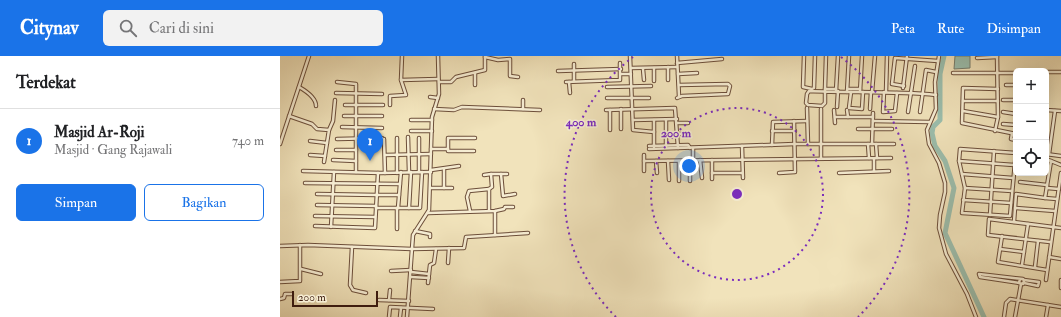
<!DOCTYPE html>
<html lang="id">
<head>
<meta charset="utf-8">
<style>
	:root { --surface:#fff; --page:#f2f2f2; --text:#202124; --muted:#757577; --line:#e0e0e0; --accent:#1a73e8 }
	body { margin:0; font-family:"IM FELL Double Pica",serif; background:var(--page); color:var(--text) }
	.controls { position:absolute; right:12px; top:12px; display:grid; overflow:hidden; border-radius:6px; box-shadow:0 4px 16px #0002 }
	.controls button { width:36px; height:36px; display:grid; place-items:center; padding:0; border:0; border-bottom:1px solid var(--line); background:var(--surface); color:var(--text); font:20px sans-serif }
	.scale { position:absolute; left:12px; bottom:10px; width:86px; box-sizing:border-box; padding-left:4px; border:2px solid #3f1d0f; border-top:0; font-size:11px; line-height:14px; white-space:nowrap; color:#3f1d0f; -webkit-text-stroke:3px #f6edd3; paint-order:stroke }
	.you { position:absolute; left:409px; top:110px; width:14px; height:14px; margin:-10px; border:3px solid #fff; border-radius:50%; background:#1a73e8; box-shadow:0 0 0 6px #1a73e833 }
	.badge { display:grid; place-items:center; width:26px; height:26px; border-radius:50%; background:var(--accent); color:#fff; font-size:13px; font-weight:700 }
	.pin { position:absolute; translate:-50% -33px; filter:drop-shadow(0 1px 2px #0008) }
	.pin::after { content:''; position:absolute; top:21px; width:14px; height:12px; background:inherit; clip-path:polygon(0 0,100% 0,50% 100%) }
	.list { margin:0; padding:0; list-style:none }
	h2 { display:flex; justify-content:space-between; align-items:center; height:52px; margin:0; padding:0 16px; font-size:17px }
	h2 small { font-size:13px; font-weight:400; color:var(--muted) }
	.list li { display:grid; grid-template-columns:26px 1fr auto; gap:12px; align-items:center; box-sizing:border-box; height:64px; padding:0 16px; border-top:1px solid var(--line) }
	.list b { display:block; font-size:15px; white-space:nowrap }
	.list p { margin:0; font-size:13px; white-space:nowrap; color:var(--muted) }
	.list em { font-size:13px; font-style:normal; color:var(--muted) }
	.actions { display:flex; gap:8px; padding:12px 16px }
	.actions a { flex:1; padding:9px 0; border:1px solid var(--accent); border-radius:6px; text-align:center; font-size:14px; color:var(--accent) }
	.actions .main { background:var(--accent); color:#fff }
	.icon { flex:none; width:22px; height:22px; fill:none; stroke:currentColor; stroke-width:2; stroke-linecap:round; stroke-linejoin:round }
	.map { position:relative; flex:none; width:781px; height:261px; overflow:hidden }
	header { display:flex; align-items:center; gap:24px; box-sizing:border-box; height:56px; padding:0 20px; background:var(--accent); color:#fff }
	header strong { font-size:19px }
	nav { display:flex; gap:22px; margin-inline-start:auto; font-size:14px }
	.search { width:280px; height:36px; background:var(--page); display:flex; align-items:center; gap:10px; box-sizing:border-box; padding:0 14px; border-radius:6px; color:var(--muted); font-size:15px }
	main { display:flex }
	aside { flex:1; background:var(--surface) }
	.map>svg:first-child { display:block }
	.water { fill:#9bbead; stroke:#767e6e }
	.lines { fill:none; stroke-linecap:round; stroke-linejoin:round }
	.river { stroke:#9bbead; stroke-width:5 }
	.minor-casing { stroke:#6c4e3a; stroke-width:4.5 }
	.minor { stroke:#f6edd3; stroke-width:2.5 }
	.ring { fill:none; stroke:#7b2cbf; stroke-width:2; stroke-dasharray:2 4 }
	.centre { fill:#7b2cbf; stroke:#f6edd3; stroke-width:2 }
	.ring-label { font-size:12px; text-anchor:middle; font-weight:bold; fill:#7b2cbf; stroke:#f6edd3; stroke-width:3; stroke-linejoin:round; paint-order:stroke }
</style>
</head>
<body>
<header>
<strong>Citynav</strong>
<div class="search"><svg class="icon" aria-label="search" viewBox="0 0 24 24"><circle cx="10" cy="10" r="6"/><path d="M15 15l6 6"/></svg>Cari di sini</div>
<nav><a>Peta</a><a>Rute</a><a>Disimpan</a></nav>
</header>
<main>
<aside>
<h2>Terdekat<small></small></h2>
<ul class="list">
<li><span class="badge">1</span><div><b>Masjid Ar-Roji</b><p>Masjid · Gang Rajawali</p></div><em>740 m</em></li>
</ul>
<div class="actions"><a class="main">Simpan</a><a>Bagikan</a></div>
</aside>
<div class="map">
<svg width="781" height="261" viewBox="0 0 781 261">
	<rect width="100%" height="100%" fill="#f1e3bb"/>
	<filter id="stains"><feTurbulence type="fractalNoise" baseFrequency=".005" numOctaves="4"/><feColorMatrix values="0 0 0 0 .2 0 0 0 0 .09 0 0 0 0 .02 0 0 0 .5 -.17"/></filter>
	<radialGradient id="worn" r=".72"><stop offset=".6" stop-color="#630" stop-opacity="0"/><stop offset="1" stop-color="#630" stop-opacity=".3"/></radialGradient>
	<polygon class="water" points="675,0 690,0 690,12 674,13"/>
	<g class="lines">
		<polyline class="river" points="664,0 660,18 660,64 653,71 652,77 655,90 665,105 674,132 665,177 704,261"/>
		<defs>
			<g id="minor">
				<polyline points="122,0 121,24 158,23"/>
				<polyline points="350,0 353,74 374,76"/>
				<polyline points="397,0 399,40"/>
				<polyline points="524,0 523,31 532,33 534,32 535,0"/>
				<path d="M546 0 545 33V47L542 50 528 49 526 47 527 38 529 35C571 37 614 35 656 39"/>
				<polyline points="659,0 655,26 656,53 647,74 649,88 659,107 665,127 665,136 660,159 659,172 666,198 687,238 696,261"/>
				<polyline points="205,1 218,4 230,3 230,20 238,21"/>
				<polyline points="697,2 717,1"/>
				<polyline points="397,7 442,3"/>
				<polyline points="294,8 294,25"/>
				<polyline points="388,11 388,24"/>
				<polyline points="351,12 397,11"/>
				<polyline points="374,12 374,25"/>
				<polyline points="363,13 364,24"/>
				<polyline points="278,15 341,13"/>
				<polyline points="766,16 781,16"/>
				<polyline points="195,17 195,29"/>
				<polyline points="673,17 736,17"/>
				<polyline points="341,18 351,18"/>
				<polyline points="398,18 417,17"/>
				<polyline points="57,26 76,28 76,116"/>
				<polyline points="159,26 171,26 176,21 205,14 205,0"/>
				<polyline points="286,26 340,24 340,7"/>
				<polyline points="289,26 290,37"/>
				<polyline points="726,29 736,29"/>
				<polyline points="624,30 612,28 615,2 658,5"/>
				<path d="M19 31C26 35 36 42 36 50"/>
				<polyline points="327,31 371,30"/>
				<polyline points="623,32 627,0"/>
				<polyline points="545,33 556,33"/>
				<polyline points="568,33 580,33"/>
				<polyline points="718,33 683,32 682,67 736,78"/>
				<polyline points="556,35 558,0"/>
				<polyline points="567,36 569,0"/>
				<polyline points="571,36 569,52 582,53 583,36"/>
				<polyline points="580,36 582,0"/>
				<polyline points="592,36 595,0"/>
				<polyline points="604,36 603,56 615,55 617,37"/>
				<polyline points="606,36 607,0"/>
				<polyline points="56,37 102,38"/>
				<polyline points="150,41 158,42"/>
				<polyline points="327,42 369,42"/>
				<polyline points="397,42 402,40 448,38 450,30 448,28 399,29"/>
				<polyline points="723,44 736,44"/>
				<polyline points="683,45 718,45"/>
				<polyline points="65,49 103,49"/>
				<polyline points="110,49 110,40 126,39 121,24"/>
				<polyline points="557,51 558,35"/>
				<polyline points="527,52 528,88"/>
				<polyline points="154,53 174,54 182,51 260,54"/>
				<polyline points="243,53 243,44"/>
				<polyline points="341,53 341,73"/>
				<polyline points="541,53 541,102"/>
				<polyline points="590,53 591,36"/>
				<polyline points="326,54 395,52 398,92"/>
				<polyline points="330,54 330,74"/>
				<polyline points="554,54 555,67"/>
				<polyline points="567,54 568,61"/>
				<polyline points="766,54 781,55"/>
				<polyline points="683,55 718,61"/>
				<polyline points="628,56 635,10"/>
				<polyline points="640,56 646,14 656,16"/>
				<polyline points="723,56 736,58"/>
				<polyline points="9,60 32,68 37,73 49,74 44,106"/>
				<polyline points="64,60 102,60"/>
				<polyline points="555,61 593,61"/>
				<polyline points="131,64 152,64"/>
				<polyline points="353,64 397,63"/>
				<polyline points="374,64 374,91"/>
				<polyline points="386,64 386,91"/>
				<polyline points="593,65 649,66"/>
				<polyline points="397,67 408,67"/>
				<polyline points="723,68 736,69"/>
				<polyline points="62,71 102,72"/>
				<polyline points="578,73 612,73"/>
				<polyline points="49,74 53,65 55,44"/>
				<polyline points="131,75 152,75"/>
				<polyline points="492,75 515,75"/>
				<polyline points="715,75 718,61 717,0"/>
				<polyline points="397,78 408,78"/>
				<polyline points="732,78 731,83 736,84"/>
				<polyline points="128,81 129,116"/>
				<polyline points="117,82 117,117"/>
				<polyline points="139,82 139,116"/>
				<polyline points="57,83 102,82"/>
				<polyline points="104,83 105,117"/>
				<polyline points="30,85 47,87"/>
				<polyline points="0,88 29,0"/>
				<polyline points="588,88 589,102"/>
				<polyline points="592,88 593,57"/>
				<polyline points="596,88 597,102"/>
				<polyline points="492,89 493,66 527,65"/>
				<polyline points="369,90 408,89 410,92"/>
				<polyline points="462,90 463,122"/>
				<polyline points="151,93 168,93"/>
				<polyline points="369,93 515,88 614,88"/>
				<polyline points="56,94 76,94"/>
				<polyline points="194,95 168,95 168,82 195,82"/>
				<polyline points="736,97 680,93 679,105 685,132 682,157 730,160 736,96"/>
				<polyline points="766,98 781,100"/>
				<polyline points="769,98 775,55"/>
				<polyline points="30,99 45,100"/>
				<polyline points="105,99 151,98"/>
				<polyline points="364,99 364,115"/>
				<polyline points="594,103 594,115"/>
				<polyline points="766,103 771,105"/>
				<polyline points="53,104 76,105"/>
				<polyline points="410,104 410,125"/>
				<polyline points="413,104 413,92"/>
				<polyline points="420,104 422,122"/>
				<polyline points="432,104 432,123"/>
				<polyline points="364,105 611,102"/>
				<polyline points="376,105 377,117"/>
				<polyline points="388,105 389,124"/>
				<polyline points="679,105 734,109"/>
				<polyline points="151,114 179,110"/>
				<polyline points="23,115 101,117 151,116"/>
				<polyline points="432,117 462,117"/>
				<polyline points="499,117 515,116 514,65"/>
				<polyline points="559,117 609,115"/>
				<polyline points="221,118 223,140 235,138"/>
				<polyline points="682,118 733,122"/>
				<polyline points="204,119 211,118"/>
				<polyline points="399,125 399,105"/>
				<polyline points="740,126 767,129"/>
				<polyline points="25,127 120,128"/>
				<polyline points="151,132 172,132"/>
				<polyline points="164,132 164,114"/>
				<polyline points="685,132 732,135"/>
				<polyline points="767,132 779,133"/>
				<polyline points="209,133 212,131 211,118 227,118"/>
				<polyline points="37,138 97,139"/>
				<polyline points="97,139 119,139"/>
				<polyline points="777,143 765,142 771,105 781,109"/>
				<polyline points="683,144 731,147"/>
				<polyline points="37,149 96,150"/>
				<polyline points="96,152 140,152 142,116"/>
				<polyline points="117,152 117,173"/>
				<polyline points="118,152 121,116"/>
				<polyline points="129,152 131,116"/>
				<polyline points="735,152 775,155"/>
				<polyline points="190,155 187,141 189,135 209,133 209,154"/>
				<polyline points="148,157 215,155 224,153 225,151 233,151"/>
				<polyline points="710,159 714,95"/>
				<polyline points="35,160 95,161"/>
				<polyline points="734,166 736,138 765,142"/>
				<polyline points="35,170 95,172 98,117"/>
				<polyline points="51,171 54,116"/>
				<polyline points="135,175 150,178 150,181"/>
				<polyline points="215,179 215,155"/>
				<polyline points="722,180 718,206 767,214"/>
				<polyline points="770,186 708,179 709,163 781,172"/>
				<polyline points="0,190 28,189 132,193 184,192 186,181 248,177"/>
				<polyline points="72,191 70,229 73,234 86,237"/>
				<polyline points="720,193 744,196"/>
				<polyline points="769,201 781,203"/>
				<polyline points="168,207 169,192"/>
				<polyline points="742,209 748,168"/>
				<polyline points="755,211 758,185"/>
				<polyline points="21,213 41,218"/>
				<polyline points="111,215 131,214"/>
				<polyline points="131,216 149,218"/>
				<polyline points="131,221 149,222"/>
				<polyline points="766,224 781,117"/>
				<polyline points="781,224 781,232"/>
				<polyline points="0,226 20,225 20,189"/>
				<polyline points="148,227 150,209 154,207 156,193"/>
				<polyline points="739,227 700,221 699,218 743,223 744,225 743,228 739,227 740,223"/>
				<polyline points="744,227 758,230 759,226 744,224"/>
				<polyline points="0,243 4,242 5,238 12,238"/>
				<polyline points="99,244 129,245"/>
				<polyline points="109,244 110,234"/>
				<polyline points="109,261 110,251 153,253"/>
				<polyline points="120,261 121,252"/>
				<polyline points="127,261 133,179 149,154 152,61 159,38 158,0"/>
				<polyline points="724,261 726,247 730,243 781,251"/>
				<polyline points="735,261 741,228"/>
				<polyline points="766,261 768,249"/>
			</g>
		</defs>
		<use href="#minor" class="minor-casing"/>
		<use href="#minor" class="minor"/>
	</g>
	<g class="ring">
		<circle cx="457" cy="138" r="86"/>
		<path d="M336 261A172 172 0 0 1 353 1M561 1A172 172 0 0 1 578 261"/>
	</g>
	<circle cx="457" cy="138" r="6" class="centre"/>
	<g class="ring-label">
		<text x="301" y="70">400 m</text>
		<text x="396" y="81">200 m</text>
	</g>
	<rect width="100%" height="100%" filter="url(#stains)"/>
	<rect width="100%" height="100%" fill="url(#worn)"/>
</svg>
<div class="controls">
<button>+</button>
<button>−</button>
<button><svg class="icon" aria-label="locate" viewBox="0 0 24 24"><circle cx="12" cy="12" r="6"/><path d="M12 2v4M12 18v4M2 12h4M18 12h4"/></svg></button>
</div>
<div class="scale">200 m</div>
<div class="you"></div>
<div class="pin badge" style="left:90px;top:105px">1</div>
</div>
</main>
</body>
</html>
